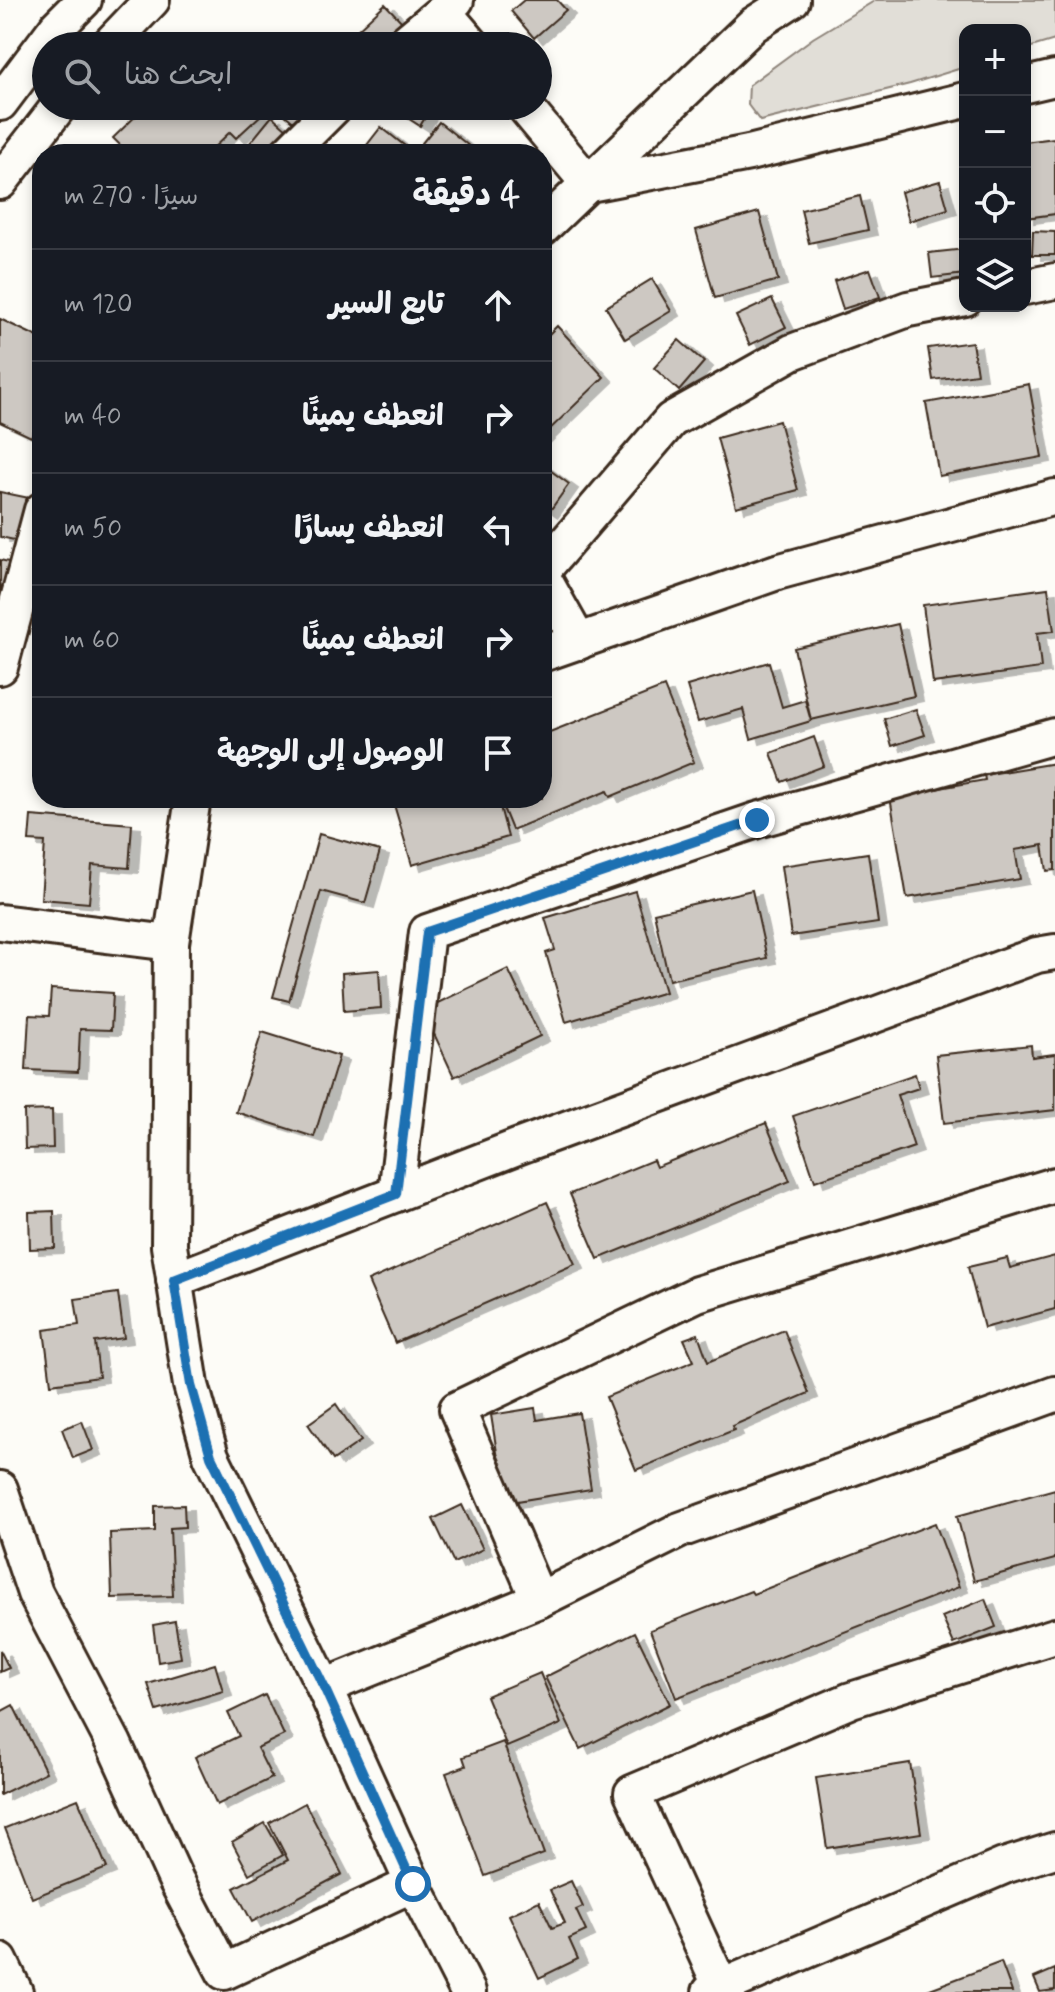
<!DOCTYPE html>
<html lang="ar">
<head>
<meta charset="utf-8">
<style>
	:root { --surface:#171b24; --page:#20242c; --text:#f1f3f6; --muted:#9ea1a6; --line:#363941 }
	body { margin:0; font-family:Mynerve,"Playpen Sans Arabic",sans-serif; background:var(--page); color:var(--text); direction:rtl }
	.controls { position:absolute; right:24px; top:24px; display:grid; overflow:hidden; border-radius:16px; box-shadow:0 4px 12px #0003 }
	.controls button { width:72px; height:72px; display:grid; place-items:center; padding:0; border:0; border-bottom:2px solid var(--line); background:var(--surface); color:var(--text); font:40px sans-serif }
	.stop { position:absolute; width:24px; height:24px; margin:-18px; border:6px solid #1f6fb2; border-radius:50%; background:#fff }
	.stop.end { background:#1f6fb2; border-color:#fff; box-shadow:0 2px 8px #0008 }
	.list { margin:0; padding:0; list-style:none }
	h2 { display:flex; justify-content:space-between; align-items:center; height:104px; margin:0; padding:0 32px; font-size:34px }
	h2 small { font-size:26px; font-weight:400; color:var(--muted) }
	.list li { display:grid; grid-template-columns:52px 1fr auto; gap:24px; align-items:center; box-sizing:border-box; height:112px; padding:0 32px; border-top:2px solid var(--line) }
	.list b { display:block; font-size:30px; white-space:nowrap }
	.list em { font-size:26px; font-style:normal; color:var(--muted) }
	.icon { flex:none; width:44px; height:44px; fill:none; stroke:currentColor; stroke-width:2; stroke-linecap:round; stroke-linejoin:round }
	.map { position:relative; flex:none; width:1055px; height:1992px; overflow:hidden; direction:ltr }
	.search { position:absolute; background:var(--surface); box-shadow:0 4px 12px #0003; left:32px; top:32px; width:520px; height:88px; display:flex; align-items:center; gap:20px; box-sizing:border-box; padding:0 28px; border-radius:44px; color:var(--muted); font-size:30px }
	.panel { position:absolute; background:var(--surface); box-shadow:0 4px 12px #0003; left:32px; top:144px; width:520px; height:664px; border-radius:32px; direction:rtl }
	.map>svg:first-child { display:block }
	.green { fill:#e1ded7; stroke:#8e847a; stroke-width:2 }
	.building { fill:#cdc8c2; stroke:#3b2a1e; stroke-width:2; filter:url(#shadow) }
	.lines { fill:none; stroke-linecap:round; stroke-linejoin:round }
	.street-casing { stroke:#3b2a1e; stroke-width:40 }
	.street { stroke:#fdfcf7; stroke-width:34 }
	.route { stroke:#1f6fb2; stroke-width:10 }
</style>
</head>
<body>
<div class="map">
<svg width="1055" height="1992" viewBox="0 0 1055 1992">
	<defs>
		<filter id="shadow"><feDropShadow dx="9" dy="5" stdDeviation="0" flood-color="#0004"/></filter>
	</defs>
	<rect width="100%" height="100%" fill="#fdfcf7"/>
	<filter id="ink" filterUnits="userSpaceOnUse"><feTurbulence type="fractalNoise" baseFrequency=".0125" numOctaves="2"/><feDisplacementMap in="SourceGraphic" scale="16" xChannelSelector="R" yChannelSelector="G"/><feConvolveMatrix kernelMatrix="1 2 1 2 8 2 1 2 1" color-interpolation-filters="sRGB"/></filter>
	<g filter="url(#ink)">
		<polygon class="green" points="876,0 1055,0 1055,40 1025,49 1025,30 965,30 965,67 910,84 760,121 748,105 749,85 813,38"/>
		<g class="building">
			<polygon points="524,0 557,0 566,10 534,38 511,11"/>
			<polygon points="385,4 404,24 381,46 368,46 355,32"/>
			<polygon points="146,106 252,106 261,115 236,138 230,132 207,154 129,154 113,138"/>
			<polygon points="278,106 327,106 305,132 277,108"/>
			<polygon points="409,106 432,106 420,126 403,115"/>
			<polygon points="272,116 296,137 282,154 251,154 245,149"/>
			<polygon points="439,122 479,154 360,154 381,127 414,153"/>
			<polygon points="1055,138 1055,214 1025,218 1025,142"/>
			<polygon points="940,181 948,209 909,221 901,192"/>
			<polygon points="860,196 868,230 809,243 801,210"/>
			<polygon points="759,212 778,280 715,298 696,230"/>
			<polygon points="1033,231 1055,232 1055,255 1032,255"/>
			<polygon points="965,249 965,274 932,278 929,253"/>
			<polygon points="870,269 880,297 843,309 834,281"/>
			<polygon points="652,279 671,311 625,339 606,307"/>
			<polygon points="772,299 786,327 750,345 736,316"/>
			<polygon points="0,319 42,339 42,415 31,437 0,422"/>
			<polygon points="557,326 604,377 542,437 542,341"/>
			<polygon points="679,340 704,362 679,391 654,368"/>
			<polygon points="972,342 977,374 933,380 928,348"/>
			<polygon points="1029,384 1042,457 939,476 926,403"/>
			<polygon points="779,421 798,490 736,507 717,438"/>
			<polygon points="543,465 569,484 549,512 542,507"/>
			<polygon points="0,492 34,499 24,542 0,537"/>
			<polygon points="0,560 13,563 5,598 0,597"/>
			<polygon points="1048,588 1054,631 1037,633 1041,668 933,683 923,605"/>
			<polygon points="898,624 914,696 811,720 794,648"/>
			<polygon points="769,662 782,707 805,700 811,721 751,739 743,709 698,722 687,686"/>
			<polygon points="664,687 694,762 610,797 607,791 512,830 499,798 542,798 542,735"/>
			<polygon points="916,709 925,735 892,746 884,719"/>
			<polygon points="814,737 824,766 782,782 771,753"/>
			<polygon points="1055,763 1055,870 1047,871 1043,845 1015,850 1020,879 907,898 890,797 985,780 984,775"/>
			<polygon points="392,798 482,798 485,807 499,803 508,837 412,865"/>
			<polygon points="31,816 132,824 129,868 92,865 89,903 41,899 45,842 29,841"/>
			<polygon points="319,834 380,851 365,903 321,891 289,1001 273,997"/>
			<polygon points="868,853 878,923 791,936 781,866"/>
			<polygon points="752,890 767,958 669,980 654,913"/>
			<polygon points="635,891 665,992 566,1022 546,953 555,950 545,918"/>
			<polygon points="508,969 540,1036 454,1077 423,1010"/>
			<polygon points="379,970 381,1008 344,1011 342,973"/>
			<polygon points="51,989 113,993 111,1030 80,1029 78,1072 26,1070 29,1015 49,1016"/>
			<polygon points="262,1032 339,1056 314,1137 236,1112"/>
			<polygon points="1031,1045 1032,1057 1055,1054 1055,1110 944,1123 936,1055"/>
			<polygon points="915,1074 919,1088 897,1095 914,1147 815,1181 793,1116"/>
			<polygon points="52,1110 53,1148 25,1149 24,1111"/>
			<polygon points="766,1123 790,1181 598,1259 570,1194 653,1160 656,1167"/>
			<polygon points="547,1202 575,1264 395,1343 368,1281"/>
			<polygon points="54,1211 55,1248 30,1249 29,1212"/>
			<polygon points="1055,1256 1055,1309 984,1328 968,1267 1007,1258 1010,1268"/>
			<polygon points="118,1293 124,1338 95,1342 99,1377 51,1384 44,1330 79,1325 75,1299"/>
			<polygon points="784,1330 809,1393 732,1426 734,1430 636,1470 606,1397 694,1361 684,1339 698,1334 708,1362"/>
			<polygon points="336,1404 361,1441 333,1460 308,1424"/>
			<polygon points="535,1408 537,1420 579,1413 591,1489 505,1503 491,1415"/>
			<polygon points="82,1421 93,1450 73,1458 62,1429"/>
			<polygon points="1055,1489 1055,1559 974,1581 957,1516"/>
			<polygon points="184,1505 185,1527 170,1528 173,1596 112,1598 110,1533 155,1531 155,1506"/>
			<polygon points="462,1505 483,1549 454,1563 433,1519"/>
			<polygon points="935,1523 959,1587 676,1698 650,1630 751,1591 753,1594"/>
			<polygon points="985,1599 996,1627 954,1644 942,1617"/>
			<polygon points="175,1621 181,1658 158,1662 153,1625"/>
			<polygon points="635,1632 670,1704 580,1749 545,1677"/>
			<polygon points="0,1650 9,1668 0,1672"/>
			<polygon points="215,1664 223,1691 157,1711 148,1684"/>
			<polygon points="540,1673 561,1724 507,1747 486,1696"/>
			<polygon points="265,1695 284,1735 257,1748 272,1778 217,1805 195,1757 239,1736 228,1713"/>
			<polygon points="13,1705 46,1772 0,1795 0,1712"/>
			<polygon points="503,1742 544,1854 485,1876 446,1773 466,1766 463,1757"/>
			<polygon points="910,1763 921,1833 827,1848 816,1778"/>
			<polygon points="78,1799 107,1868 32,1898 5,1828"/>
			<polygon points="305,1803 342,1874 252,1922 234,1888 288,1860 269,1823"/>
			<polygon points="265,1823 283,1855 249,1874 232,1842"/>
			<polygon points="571,1881 583,1907 576,1910 586,1931 569,1939 578,1959 539,1978 509,1915 539,1901 552,1928 565,1923 550,1890"/>
			<polygon points="1001,1962 1012,1992 922,1992"/>
			<polygon points="1055,1969 1055,1990 1040,1992 1034,1978"/>
		</g>
		<g class="lines">
			<defs>
				<g id="street">
					<polyline points="443,11 473,46"/>
					<polyline points="108,46 152,0"/>
					<polyline points="401,46 456,0"/>
					<polyline points="1025,85 1055,78"/>
					<polyline points="0,103 57,27 84,0"/>
					<polyline points="524,106 589,184 749,153 965,100"/>
					<polyline points="287,154 335,106"/>
					<polyline points="0,182 59,106"/>
					<polyline points="542,228 753,25 792,0"/>
					<polyline points="1025,287 1055,281"/>
					<polyline points="542,571 671,420 792,352 908,309 965,298"/>
					<polyline points="542,576 579,642"/>
					<polyline points="542,654 777,572 1055,497"/>
					<polyline points="0,667 42,510"/>
					<polyline points="193,798 171,943 169,1246 191,1385 211,1456 324,1687 413,1884 468,1992"/>
					<polyline points="0,922 171,943"/>
					<polyline points="396,1194 427,932 757,820 1055,736"/>
					<polyline points="174,1280 517,1147 1037,955 1055,952"/>
					<polyline points="0,1489 35,1593 114,1744 176,1880 224,1972 413,1884"/>
					<polyline points="539,1600 457,1409 697,1294 1055,1185"/>
					<polyline points="324,1687 539,1600 680,1530 1055,1394"/>
					<polyline points="0,1961 15,1992"/>
					<polyline points="721,1987 632,1793 851,1700 1055,1636"/>
					<polyline points="710,1992 1004,1866 1055,1850"/>
				</g>
			</defs>
			<use href="#street" class="street-casing"/>
			<use href="#street" class="street"/>
		</g>
	</g>
	<g class="lines" filter="url(#ink)">
		<polyline class="route" points="413,1884 324,1687 211,1456 191,1385 174,1280 396,1194 427,932 757,820"/>
	</g>
</svg>
<div class="controls">
<button>+</button>
<button>−</button>
<button><svg class="icon" aria-label="locate" viewBox="0 0 24 24"><circle cx="12" cy="12" r="6"/><path d="M12 2v4M12 18v4M2 12h4M18 12h4"/></svg></button>
<button><svg class="icon" aria-label="layers" viewBox="0 0 24 24"><path d="M12 4l9 5-9 5-9-5zM3 14l9 5 9-5"/></svg></button>
</div>
<div class="stop" style="left:413px;top:1884px"></div>
<div class="stop end" style="left:757px;top:820px"></div>
<div class="search"><svg class="icon" aria-label="search" viewBox="0 0 24 24"><circle cx="10" cy="10" r="6"/><path d="M15 15l6 6"/></svg>ابحث هنا</div>
<section class="panel">
<h2>4 دقيقة<small>سيرًا · 270 m</small></h2>
<ul class="list">
<li><svg class="icon" aria-label="ahead" viewBox="0 0 24 24"><path d="M12 20V5M6 11l6-6 6 6"/></svg><div><b>تابع السير</b></div><em>120 m</em></li>
<li><svg class="icon" aria-label="right" viewBox="0 0 24 24"><path d="M7 20v-9h11M14 6l5 5-5 5"/></svg><div><b>انعطف يمينًا</b></div><em>40 m</em></li>
<li><svg class="icon" aria-label="left" viewBox="0 0 24 24"><path d="M17 20v-9H6M10 6l-5 5 5 5"/></svg><div><b>انعطف يسارًا</b></div><em>50 m</em></li>
<li><svg class="icon" aria-label="right" viewBox="0 0 24 24"><path d="M7 20v-9h11M14 6l5 5-5 5"/></svg><div><b>انعطف يمينًا</b></div><em>60 m</em></li>
<li><svg class="icon" aria-label="arrive" viewBox="0 0 24 24"><path d="M6 21V4h12l-3 4 3 4H6"/></svg><div><b>الوصول إلى الوجهة</b></div></li>
</ul>
</section>
</div>
</body>
</html>
